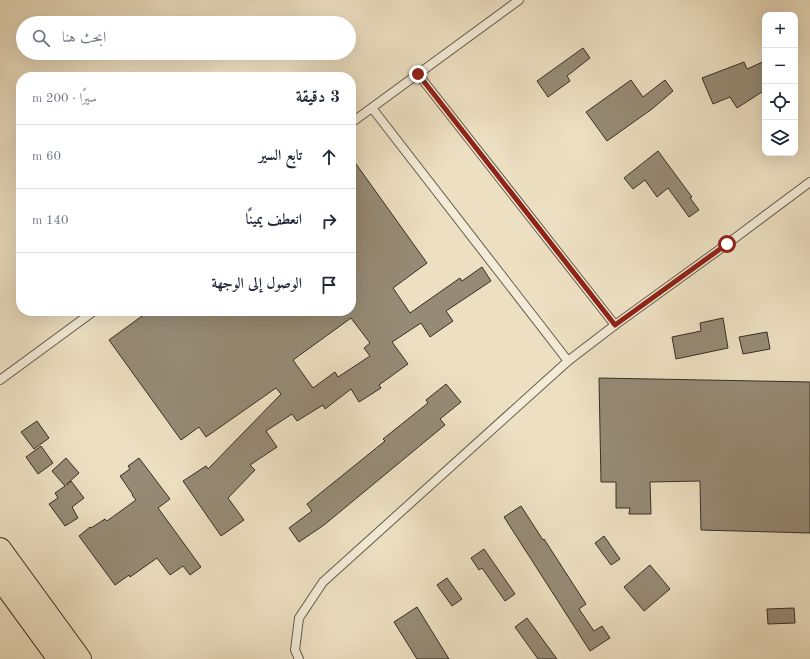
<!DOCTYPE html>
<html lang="ar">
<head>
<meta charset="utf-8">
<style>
	:root { --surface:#fff; --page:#f6f6f7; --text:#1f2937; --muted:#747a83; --line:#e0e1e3 }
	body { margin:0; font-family:"Old Standard TT",Amiri,serif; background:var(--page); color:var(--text); direction:rtl }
	.controls { position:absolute; right:12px; top:12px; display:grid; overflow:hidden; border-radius:8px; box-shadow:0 4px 16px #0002 }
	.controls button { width:36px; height:36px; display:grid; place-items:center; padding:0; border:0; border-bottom:1px solid var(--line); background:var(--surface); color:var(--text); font:20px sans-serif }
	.stop { position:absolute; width:12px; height:12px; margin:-9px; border:3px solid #8f2418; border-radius:50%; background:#fff }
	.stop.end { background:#8f2418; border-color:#fff; box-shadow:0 1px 4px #0008 }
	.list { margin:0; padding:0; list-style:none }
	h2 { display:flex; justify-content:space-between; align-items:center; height:52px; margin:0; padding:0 16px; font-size:17px }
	h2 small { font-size:13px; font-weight:400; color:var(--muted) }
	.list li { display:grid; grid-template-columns:26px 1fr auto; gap:12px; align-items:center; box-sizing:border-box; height:64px; padding:0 16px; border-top:1px solid var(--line) }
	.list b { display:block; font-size:15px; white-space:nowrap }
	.list em { font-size:13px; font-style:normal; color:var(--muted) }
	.icon { flex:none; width:22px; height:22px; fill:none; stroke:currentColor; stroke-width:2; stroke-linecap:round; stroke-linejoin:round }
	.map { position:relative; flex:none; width:810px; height:659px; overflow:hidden; direction:ltr }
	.search { position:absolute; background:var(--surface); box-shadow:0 4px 16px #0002; left:16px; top:16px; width:340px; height:44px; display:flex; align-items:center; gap:10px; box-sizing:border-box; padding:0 14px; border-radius:22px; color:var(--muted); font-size:15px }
	.panel { position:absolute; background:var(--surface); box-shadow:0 4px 16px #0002; left:16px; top:72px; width:340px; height:244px; border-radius:16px; direction:rtl }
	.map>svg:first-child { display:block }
	.building { fill:#968b76; stroke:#372e24; fill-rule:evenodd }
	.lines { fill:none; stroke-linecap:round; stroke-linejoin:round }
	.service-casing { stroke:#645a4c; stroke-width:10 }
	.trunk-casing { stroke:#372e24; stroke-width:24 }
	.service { stroke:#f3ebd7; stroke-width:8 }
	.trunk { stroke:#ede0c2; stroke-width:22 }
	.route { stroke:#8f2418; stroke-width:5 }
</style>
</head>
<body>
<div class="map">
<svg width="810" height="659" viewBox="0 0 810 659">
	<rect width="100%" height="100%" fill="#ede0c2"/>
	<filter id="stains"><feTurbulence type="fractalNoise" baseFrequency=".005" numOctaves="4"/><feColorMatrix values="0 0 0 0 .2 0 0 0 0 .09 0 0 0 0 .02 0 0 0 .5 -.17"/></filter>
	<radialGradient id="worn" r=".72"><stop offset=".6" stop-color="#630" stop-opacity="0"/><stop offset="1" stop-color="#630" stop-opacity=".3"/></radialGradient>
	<g class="building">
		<polygon points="583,48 590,58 567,76 570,81 548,97 537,81"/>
		<polygon points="765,61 765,90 737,108 730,97 713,104 702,78 744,62 747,69"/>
		<polygon points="631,80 643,97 665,80 673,91 652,109 607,141 586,112"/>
		<polygon points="658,151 692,197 690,198 699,210 689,217 668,188 657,197 645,180 633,189 624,178"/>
		<path d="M351 157 427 263 393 288 410 313 460 278 462 281 482 267 491 281 446 311 453 321 430 337 421 323 392 342 408 364 379 385 381 388 359 402 351 389 325 409 323 405 297 421 292 414 266 431 277 447 250 465 255 470 228 498 244 520 221 536 183 481 206 466 208 469 281 394 276 388 206 437 199 427 181 440 109 340 149 311H351ZM351 318 370 343 364 348 370 356 338 377 335 372 313 388 293 360Z"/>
		<polygon points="723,318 728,348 676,359 672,337 701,331 700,323"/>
		<polygon points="767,332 770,349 743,354 739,337"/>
		<polygon points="599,378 810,382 810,533 701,530 700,481 650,482 651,514 629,514 630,508 616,508 616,482 601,482"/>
		<polygon points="446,384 461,402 440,419 445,425 324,525 299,542 289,528 312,511 307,504 385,441 383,439 428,403 426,400"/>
		<polygon points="37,421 49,438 34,449 21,432"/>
		<polygon points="41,446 53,463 38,474 26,457"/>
		<polygon points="66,458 79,473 66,485 71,481 84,498 72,507 78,518 65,526 49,504 58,498 55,493 65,486 52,471"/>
		<polygon points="139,458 170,499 158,508 201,567 190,575 183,566 170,575 157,558 130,577 129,575 115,585 79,536 90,527 91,528 105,519 107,521 136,500 132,495 133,495 120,476 130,469 128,466"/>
		<polygon points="521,506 543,540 544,539 586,604 579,609 594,631 602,626 610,638 590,651 504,517"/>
		<polygon points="604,536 620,559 611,565 595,543"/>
		<polygon points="484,549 515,594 505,601 482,568 479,570 471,558"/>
		<polygon points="650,565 670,589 644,611 624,587"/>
		<polygon points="447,578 462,599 452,606 437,585"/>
		<polygon points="417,607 449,659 417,659 394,622"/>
		<polygon points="794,608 795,623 768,624 767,609"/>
		<polygon points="527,618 557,659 538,659 515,627"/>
	</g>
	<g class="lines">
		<defs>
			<g id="service">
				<polyline points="418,74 615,325"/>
				<polyline points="372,108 568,361"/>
				<polyline points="351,123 519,0"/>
				<polyline points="0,380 94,311"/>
				<polyline points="299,659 295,650 299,618 323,582 568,361 615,325 727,244 810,182"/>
			</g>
			<g id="trunk">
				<polyline points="0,549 80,659"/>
				<polyline points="0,578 59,659"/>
			</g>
		</defs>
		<use href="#service" class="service-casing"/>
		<use href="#trunk" class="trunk-casing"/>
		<use href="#service" class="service"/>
		<use href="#trunk" class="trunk"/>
	</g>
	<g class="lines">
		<polyline class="route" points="418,74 615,325 727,244"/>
	</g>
	<rect width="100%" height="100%" filter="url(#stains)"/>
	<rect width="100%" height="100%" fill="url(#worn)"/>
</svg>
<div class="controls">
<button>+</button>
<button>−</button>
<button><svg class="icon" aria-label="locate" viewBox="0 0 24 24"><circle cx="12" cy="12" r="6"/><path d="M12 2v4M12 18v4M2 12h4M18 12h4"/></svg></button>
<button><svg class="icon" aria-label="layers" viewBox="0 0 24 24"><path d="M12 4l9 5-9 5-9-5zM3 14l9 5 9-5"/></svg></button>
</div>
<div class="stop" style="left:727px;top:244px"></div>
<div class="stop end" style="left:418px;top:74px"></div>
<div class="search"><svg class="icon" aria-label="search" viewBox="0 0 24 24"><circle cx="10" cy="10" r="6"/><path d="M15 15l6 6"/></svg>ابحث هنا</div>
<section class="panel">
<h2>3 دقيقة<small>سيرًا · 200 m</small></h2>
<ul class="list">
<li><svg class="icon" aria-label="ahead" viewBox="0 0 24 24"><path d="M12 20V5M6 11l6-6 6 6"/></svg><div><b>تابع السير</b></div><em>60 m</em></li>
<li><svg class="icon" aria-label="right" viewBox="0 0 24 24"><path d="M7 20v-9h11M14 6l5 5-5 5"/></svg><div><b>انعطف يمينًا</b></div><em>140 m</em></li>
<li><svg class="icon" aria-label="arrive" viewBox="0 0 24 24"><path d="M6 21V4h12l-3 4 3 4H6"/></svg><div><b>الوصول إلى الوجهة</b></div></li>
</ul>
</section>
</div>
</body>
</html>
